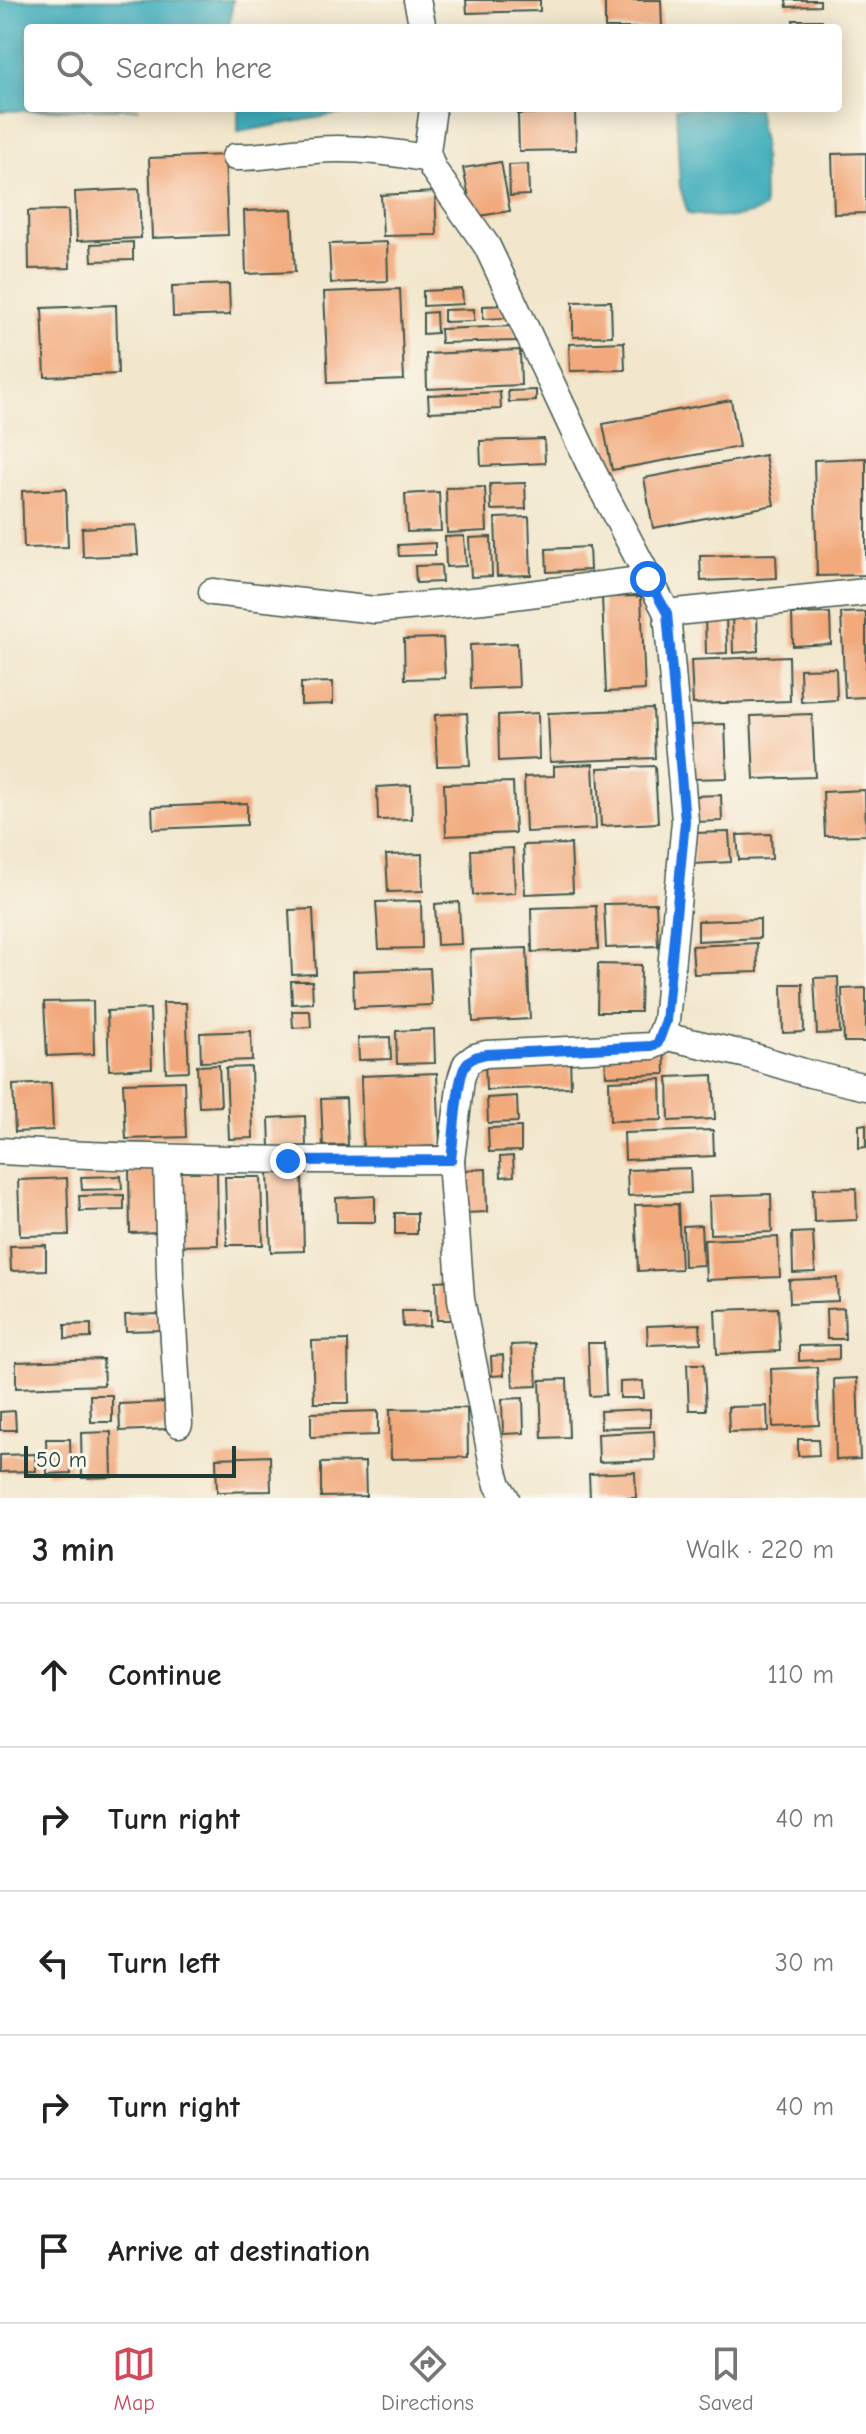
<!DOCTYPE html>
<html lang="en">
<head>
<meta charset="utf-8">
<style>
	:root { --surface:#fff; --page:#f6f6f6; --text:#222; --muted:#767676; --line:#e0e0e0; --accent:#d1495b }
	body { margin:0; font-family:"Comic Neue",sans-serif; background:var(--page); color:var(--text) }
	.scale { position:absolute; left:24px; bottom:20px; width:212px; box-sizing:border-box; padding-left:8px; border:4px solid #1f3d34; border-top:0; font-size:22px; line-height:28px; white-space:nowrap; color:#1f3d34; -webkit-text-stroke:6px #fbf7ec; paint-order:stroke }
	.stop { position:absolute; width:24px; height:24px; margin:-18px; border:6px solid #1a73e8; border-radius:50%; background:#fff }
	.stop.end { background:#1a73e8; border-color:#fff; box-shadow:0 2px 8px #0008 }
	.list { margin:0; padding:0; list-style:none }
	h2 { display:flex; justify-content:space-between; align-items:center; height:104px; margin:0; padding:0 32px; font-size:34px }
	h2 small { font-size:26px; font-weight:400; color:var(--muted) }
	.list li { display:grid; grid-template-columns:52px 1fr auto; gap:24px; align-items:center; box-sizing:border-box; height:144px; padding:0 32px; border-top:2px solid var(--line) }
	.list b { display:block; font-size:30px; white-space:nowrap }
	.list em { font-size:26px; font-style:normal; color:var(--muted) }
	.icon { flex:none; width:44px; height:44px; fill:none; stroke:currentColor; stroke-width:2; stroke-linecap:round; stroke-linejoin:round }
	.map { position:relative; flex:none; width:866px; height:1498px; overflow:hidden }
	.search { position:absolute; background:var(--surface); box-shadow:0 4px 20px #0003; left:24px; right:24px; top:24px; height:88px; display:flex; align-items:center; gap:20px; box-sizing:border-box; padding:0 28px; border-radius:8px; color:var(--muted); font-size:30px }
	.sheet { height:824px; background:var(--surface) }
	nav { display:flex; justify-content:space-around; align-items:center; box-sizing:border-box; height:112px; border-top:2px solid var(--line); background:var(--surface); font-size:22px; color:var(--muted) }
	nav a { display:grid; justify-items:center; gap:4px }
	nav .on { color:var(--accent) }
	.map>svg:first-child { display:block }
	.water { fill:#3fadbc; stroke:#2f7578; stroke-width:2 }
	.building { fill:#f2a97b }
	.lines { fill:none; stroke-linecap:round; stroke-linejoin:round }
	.street-casing { stroke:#3f564b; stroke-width:29 }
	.street { stroke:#fff; stroke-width:26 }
	.route { stroke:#1a73e8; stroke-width:10 }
</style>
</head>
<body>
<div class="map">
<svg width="866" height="1498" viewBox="0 0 866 1498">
	<rect width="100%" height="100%" fill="#fbf7ec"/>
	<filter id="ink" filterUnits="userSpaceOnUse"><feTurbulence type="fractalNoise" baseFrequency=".0125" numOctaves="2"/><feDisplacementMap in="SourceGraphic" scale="16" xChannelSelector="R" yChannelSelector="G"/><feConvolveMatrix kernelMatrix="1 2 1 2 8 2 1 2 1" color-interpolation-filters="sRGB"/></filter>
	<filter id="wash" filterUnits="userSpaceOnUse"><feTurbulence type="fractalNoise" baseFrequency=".006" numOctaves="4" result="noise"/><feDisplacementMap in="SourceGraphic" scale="32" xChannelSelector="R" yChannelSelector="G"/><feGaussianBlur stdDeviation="1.8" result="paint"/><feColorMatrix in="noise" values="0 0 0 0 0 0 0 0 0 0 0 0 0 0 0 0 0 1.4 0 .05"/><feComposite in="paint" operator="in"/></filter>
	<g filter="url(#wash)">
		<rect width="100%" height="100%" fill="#f2e6cc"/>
		<g class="water">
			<polygon points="0,0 233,0 229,28 28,28 28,108 139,108 0,111"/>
			<polygon points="238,108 393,108 392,111 355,111 238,132"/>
			<path d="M676 108H757L763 143 764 208C741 222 714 217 688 214L680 187Z"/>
		</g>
		<g id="blocks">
			<g class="building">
				<polygon points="466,0 540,0 540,11 467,13"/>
				<polygon points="605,0 661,0 662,28 605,28"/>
				<polygon points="786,0 820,0 820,6 787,7"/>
				<polygon points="793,20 822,20 822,28 794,28"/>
				<polygon points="575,112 576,150 519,151 518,114"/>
				<polygon points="866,153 866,213 834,214 832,154"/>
				<polygon points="225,155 228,235 152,238 149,158"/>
				<polygon points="501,162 510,211 473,217 463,168"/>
				<polygon points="528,164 529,195 510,196 509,165"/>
				<polygon points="139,189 141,238 77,241 75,192"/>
				<polygon points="435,192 437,235 383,236 381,195"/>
				<polygon points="292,209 295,272 246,274 244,211"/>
				<polygon points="68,210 70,268 29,269 28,211"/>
				<polygon points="133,242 133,260 92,261 91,244"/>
				<polygon points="387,242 388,281 331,283 329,244"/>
				<polygon points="229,284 230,315 173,317 172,286"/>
				<polygon points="400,289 404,380 328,383 324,292"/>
				<polygon points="462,289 463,304 423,306 423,291"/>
				<polygon points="611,301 612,336 573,337 573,302"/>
				<polygon points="116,305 118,374 45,377 42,308"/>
				<polygon points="508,305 508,318 483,319 483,306"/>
				<polygon points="474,309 474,321 444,322 444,310"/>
				<polygon points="436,312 437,333 423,334 423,313"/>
				<polygon points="515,326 516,341 441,343 440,329"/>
				<polygon points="624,342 625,370 570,371 569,344"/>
				<polygon points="520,350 521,385 427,389 426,354"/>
				<polygon points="536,390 536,401 509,402 508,391"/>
				<polygon points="500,392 501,409 429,412 428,395"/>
				<polygon points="731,400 739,447 612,470 603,424"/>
				<polygon points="544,439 545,463 481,466 480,441"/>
				<polygon points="765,455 774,505 653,528 644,478"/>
				<polygon points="866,458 866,575 817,576 814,460"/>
				<polygon points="525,483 526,509 491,510 490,484"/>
				<polygon points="485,487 487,531 447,533 446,488"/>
				<polygon points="66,489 68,547 24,548 22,491"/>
				<polygon points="439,492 441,531 407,532 405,494"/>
				<polygon points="529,517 531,575 497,576 495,518"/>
				<polygon points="136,525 138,555 83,557 82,528"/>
				<polygon points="464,536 466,566 446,567 445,537"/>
				<polygon points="491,537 492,576 471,577 469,538"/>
				<polygon points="435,543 435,555 399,556 398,545"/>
				<polygon points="589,547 590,570 547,572 546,549"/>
				<polygon points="776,554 777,578 701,581 700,556"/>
				<polygon points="441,565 442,582 416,583 415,566"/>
				<polygon points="641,596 645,690 606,692 602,597"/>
				<polygon points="757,611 758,651 733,653 732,612"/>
				<polygon points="866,612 866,697 845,698 841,613"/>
				<polygon points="830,613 831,644 793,646 792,614"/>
				<polygon points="726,614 727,653 706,654 705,615"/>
				<polygon points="443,638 445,678 405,679 404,639"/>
				<polygon points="517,643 519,687 471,689 470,645"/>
				<polygon points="789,656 790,701 693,704 691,660"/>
				<polygon points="836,668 837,700 801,702 800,669"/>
				<polygon points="333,682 333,704 301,705 301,683"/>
				<polygon points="653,709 655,758 550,762 548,713"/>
				<polygon points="467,713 470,765 437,766 435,715"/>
				<polygon points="538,713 539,759 499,761 498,715"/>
				<polygon points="812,714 815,777 754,779 751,716"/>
				<polygon points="725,724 727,778 692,779 689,725"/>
				<polygon points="593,764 596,829 526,832 524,777 554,776 554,766"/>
				<polygon points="655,766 658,823 601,826 598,768"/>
				<polygon points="513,782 515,833 446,836 444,784"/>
				<polygon points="411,785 412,819 378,820 377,787"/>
				<polygon points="865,790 866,835 825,836 823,792"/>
				<polygon points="721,795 722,821 694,822 693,796"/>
				<polygon points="247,803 247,825 153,829 152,807"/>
				<polygon points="729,832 731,862 693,864 693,833"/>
				<polygon points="771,834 772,859 739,860 737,835"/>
				<polygon points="571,844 573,892 525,894 523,845"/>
				<polygon points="513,848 515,893 473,895 471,850"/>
				<polygon points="422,854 423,891 388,892 386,855"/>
				<polygon points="421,901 422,948 379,949 376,902"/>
				<polygon points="459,902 461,944 437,945 435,904"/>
				<polygon points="656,903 658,946 606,948 604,904"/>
				<polygon points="596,906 598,949 532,952 531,908"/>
				<polygon points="313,909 316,974 292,975 289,910"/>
				<polygon points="760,919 760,938 698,941 698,921"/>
				<polygon points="757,943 758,972 694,974 692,946"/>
				<polygon points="527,948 530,1019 473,1022 470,950"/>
				<polygon points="598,964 641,965 640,1012 597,1012"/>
				<polygon points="430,968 432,1005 354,1008 353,971"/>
				<polygon points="838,977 840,1033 817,1034 814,978"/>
				<polygon points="291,981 312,981 313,1003 292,1004"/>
				<polygon points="782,984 803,984 804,1032 783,1033"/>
				<polygon points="866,988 866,1042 844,1042 842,989"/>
				<polygon points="93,1001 94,1054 47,1056 44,1002"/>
				<polygon points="163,1003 186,1003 189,1071 166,1072"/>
				<polygon points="150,1009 152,1068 109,1070 107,1011"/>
				<polygon points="292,1011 310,1011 311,1027 293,1028"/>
				<polygon points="434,1029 435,1063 397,1064 396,1031"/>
				<polygon points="251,1031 252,1060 201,1062 200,1033"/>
				<polygon points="390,1037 391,1059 359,1060 358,1038"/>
				<polygon points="664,1049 665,1074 606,1076 605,1052"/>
				<polygon points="570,1057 571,1087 486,1090 485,1061"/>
				<polygon points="219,1065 221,1106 199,1107 197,1066"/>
				<polygon points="251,1067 253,1138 229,1139 226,1068"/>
				<polygon points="437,1073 440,1146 363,1149 361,1076"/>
				<polygon points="713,1075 715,1119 669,1121 668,1077"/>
				<polygon points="661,1079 662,1120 610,1121 609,1081"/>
				<polygon points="184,1081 186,1137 126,1139 123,1083"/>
				<polygon points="51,1083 53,1130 15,1132 13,1085"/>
				<polygon points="517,1096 518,1122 488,1123 487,1098"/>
				<polygon points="346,1098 348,1145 323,1146 321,1099"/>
				<polygon points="305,1116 306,1146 270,1148 269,1118"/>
				<polygon points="866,1124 866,1147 859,1148 859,1125"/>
				<polygon points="521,1127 521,1151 489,1152 488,1128"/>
				<polygon points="713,1130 714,1156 625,1160 624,1133"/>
				<polygon points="513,1156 514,1176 501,1177 500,1157"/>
				<polygon points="160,1168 161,1232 130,1233 129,1169"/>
				<polygon points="690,1168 691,1193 628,1196 627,1170"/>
				<polygon points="486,1169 487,1212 465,1213 464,1170"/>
				<polygon points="217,1171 218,1245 178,1246 177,1172"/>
				<polygon points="302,1171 304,1251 271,1252 268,1172"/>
				<polygon points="121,1176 122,1189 82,1190 81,1177"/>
				<polygon points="225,1177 261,1177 263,1245 227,1245"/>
				<polygon points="67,1178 69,1235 20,1236 18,1180"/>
				<polygon points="856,1188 857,1220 814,1222 813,1189"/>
				<polygon points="771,1194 772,1232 710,1234 709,1196"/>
				<polygon points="124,1195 124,1210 80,1211 79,1196"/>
				<polygon points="375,1196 375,1222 337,1222 336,1198"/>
				<polygon points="678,1204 681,1269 638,1271 635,1205"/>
				<rect x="395" y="1213" width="22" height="21"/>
				<polygon points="701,1225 703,1265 684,1266 683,1226"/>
				<polygon points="813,1232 815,1272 793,1273 792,1233"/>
				<polygon points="778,1237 780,1277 706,1280 704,1240"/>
				<polygon points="46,1245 46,1270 11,1271 10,1246"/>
				<polygon points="837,1278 838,1301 790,1303 789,1280"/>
				<polygon points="452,1280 454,1320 437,1320 436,1281"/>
				<polygon points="778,1308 780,1351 717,1354 715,1310"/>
				<polygon points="844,1308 845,1339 827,1339 826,1309"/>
				<polygon points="402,1311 430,1311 430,1326 403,1327"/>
				<polygon points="162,1314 163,1330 126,1331 125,1315"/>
				<polygon points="91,1324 91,1338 65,1339 65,1325"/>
				<polygon points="700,1324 701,1343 648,1345 647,1326"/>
				<polygon points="348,1340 349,1403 314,1403 312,1341"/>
				<polygon points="588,1343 604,1343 606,1395 590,1396"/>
				<polygon points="535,1344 537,1386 513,1387 511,1345"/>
				<polygon points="839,1345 839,1359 799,1361 799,1346"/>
				<polygon points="503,1355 504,1375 492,1376 491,1356"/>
				<polygon points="103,1359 104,1385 16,1388 16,1362"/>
				<polygon points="687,1364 704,1364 706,1410 689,1410"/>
				<polygon points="817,1367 819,1425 773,1427 771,1369"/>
				<polygon points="857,1378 860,1459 836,1460 834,1379"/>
				<polygon points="567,1379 569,1437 542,1438 540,1380"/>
				<polygon points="643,1381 644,1398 620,1398 620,1382"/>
				<polygon points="90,1395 112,1395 112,1422 91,1422"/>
				<polygon points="523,1398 524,1433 503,1434 502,1399"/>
				<polygon points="166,1402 167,1429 120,1431 119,1404"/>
				<polygon points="767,1406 768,1431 729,1432 728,1407"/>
				<polygon points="467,1408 468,1457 391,1459 390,1409"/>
				<polygon points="650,1409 650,1427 601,1428 600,1411"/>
				<polygon points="15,1411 16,1430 0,1430 0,1412"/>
				<polygon points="378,1411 378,1435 311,1437 311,1413"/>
				<polygon points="654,1431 655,1460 599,1462 598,1434"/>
				<polygon points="111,1432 112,1477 82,1478 81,1433"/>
				<polygon points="46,1439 70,1439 71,1473 47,1474"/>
				<polygon points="798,1439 818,1439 819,1455 798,1456"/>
				<polygon points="35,1454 36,1471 0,1472 0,1455"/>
				<polygon points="270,1456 271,1491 217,1492 216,1458"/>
				<polygon points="365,1462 366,1496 321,1497 321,1463"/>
				<polygon points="635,1472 636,1498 590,1498 589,1474"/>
			</g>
		</g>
	</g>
	<g filter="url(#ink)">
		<use href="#blocks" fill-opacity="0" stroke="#3f564b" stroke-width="2"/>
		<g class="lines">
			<defs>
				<g id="street">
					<polyline points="417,0 423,28"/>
					<polyline points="433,108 427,152 433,169 487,246 593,472 667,613 685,821 666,1021 658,1043 652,1046 486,1054 475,1057 466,1064 461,1079 451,1160 461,1299 494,1471 498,1485 506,1498"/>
					<path d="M235 157C259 158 280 153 304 151 345 146 388 151 429 159"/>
					<polyline points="212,592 375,610 483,600 648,579"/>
					<polyline points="667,613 866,592"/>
					<polyline points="663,1036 748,1055 810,1074 866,1087"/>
					<path d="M0 1151C150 1159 300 1161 451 1160"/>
					<polyline points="167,1158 170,1276 179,1424"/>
				</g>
			</defs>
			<use href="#street" class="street-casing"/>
			<use href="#street" class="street"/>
		</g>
	</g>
	<g class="lines" filter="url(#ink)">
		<path class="route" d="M288 1161 451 1160C454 1139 456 1083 465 1066 469 1058 478 1056 486 1054L652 1046 658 1043 666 1021 685 821 667 613 648 579"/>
	</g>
</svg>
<div class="scale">50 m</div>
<div class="stop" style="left:648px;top:579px"></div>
<div class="stop end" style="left:288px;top:1161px"></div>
<div class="search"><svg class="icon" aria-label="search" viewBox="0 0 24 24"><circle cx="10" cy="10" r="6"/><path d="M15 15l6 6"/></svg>Search here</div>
</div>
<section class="sheet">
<h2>3 min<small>Walk · 220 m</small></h2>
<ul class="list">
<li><svg class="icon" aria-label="ahead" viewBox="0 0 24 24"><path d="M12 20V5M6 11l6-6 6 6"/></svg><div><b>Continue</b></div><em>110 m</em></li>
<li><svg class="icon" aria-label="right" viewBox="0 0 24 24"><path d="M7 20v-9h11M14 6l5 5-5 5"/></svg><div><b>Turn right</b></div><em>40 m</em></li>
<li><svg class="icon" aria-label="left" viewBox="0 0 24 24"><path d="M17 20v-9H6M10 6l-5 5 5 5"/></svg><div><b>Turn left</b></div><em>30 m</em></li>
<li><svg class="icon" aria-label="right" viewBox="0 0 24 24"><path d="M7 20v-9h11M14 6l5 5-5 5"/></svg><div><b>Turn right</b></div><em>40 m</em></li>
<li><svg class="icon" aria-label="arrive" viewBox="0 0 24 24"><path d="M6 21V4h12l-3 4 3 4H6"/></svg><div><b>Arrive at destination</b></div></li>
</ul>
</section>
<nav>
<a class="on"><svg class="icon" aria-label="map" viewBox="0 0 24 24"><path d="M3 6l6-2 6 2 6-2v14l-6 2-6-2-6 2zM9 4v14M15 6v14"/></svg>Map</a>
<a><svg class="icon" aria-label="directions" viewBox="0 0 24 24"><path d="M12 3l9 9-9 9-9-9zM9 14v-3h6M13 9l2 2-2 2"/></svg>Directions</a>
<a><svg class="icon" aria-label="saved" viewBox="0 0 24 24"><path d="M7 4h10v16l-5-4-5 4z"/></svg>Saved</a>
</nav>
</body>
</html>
